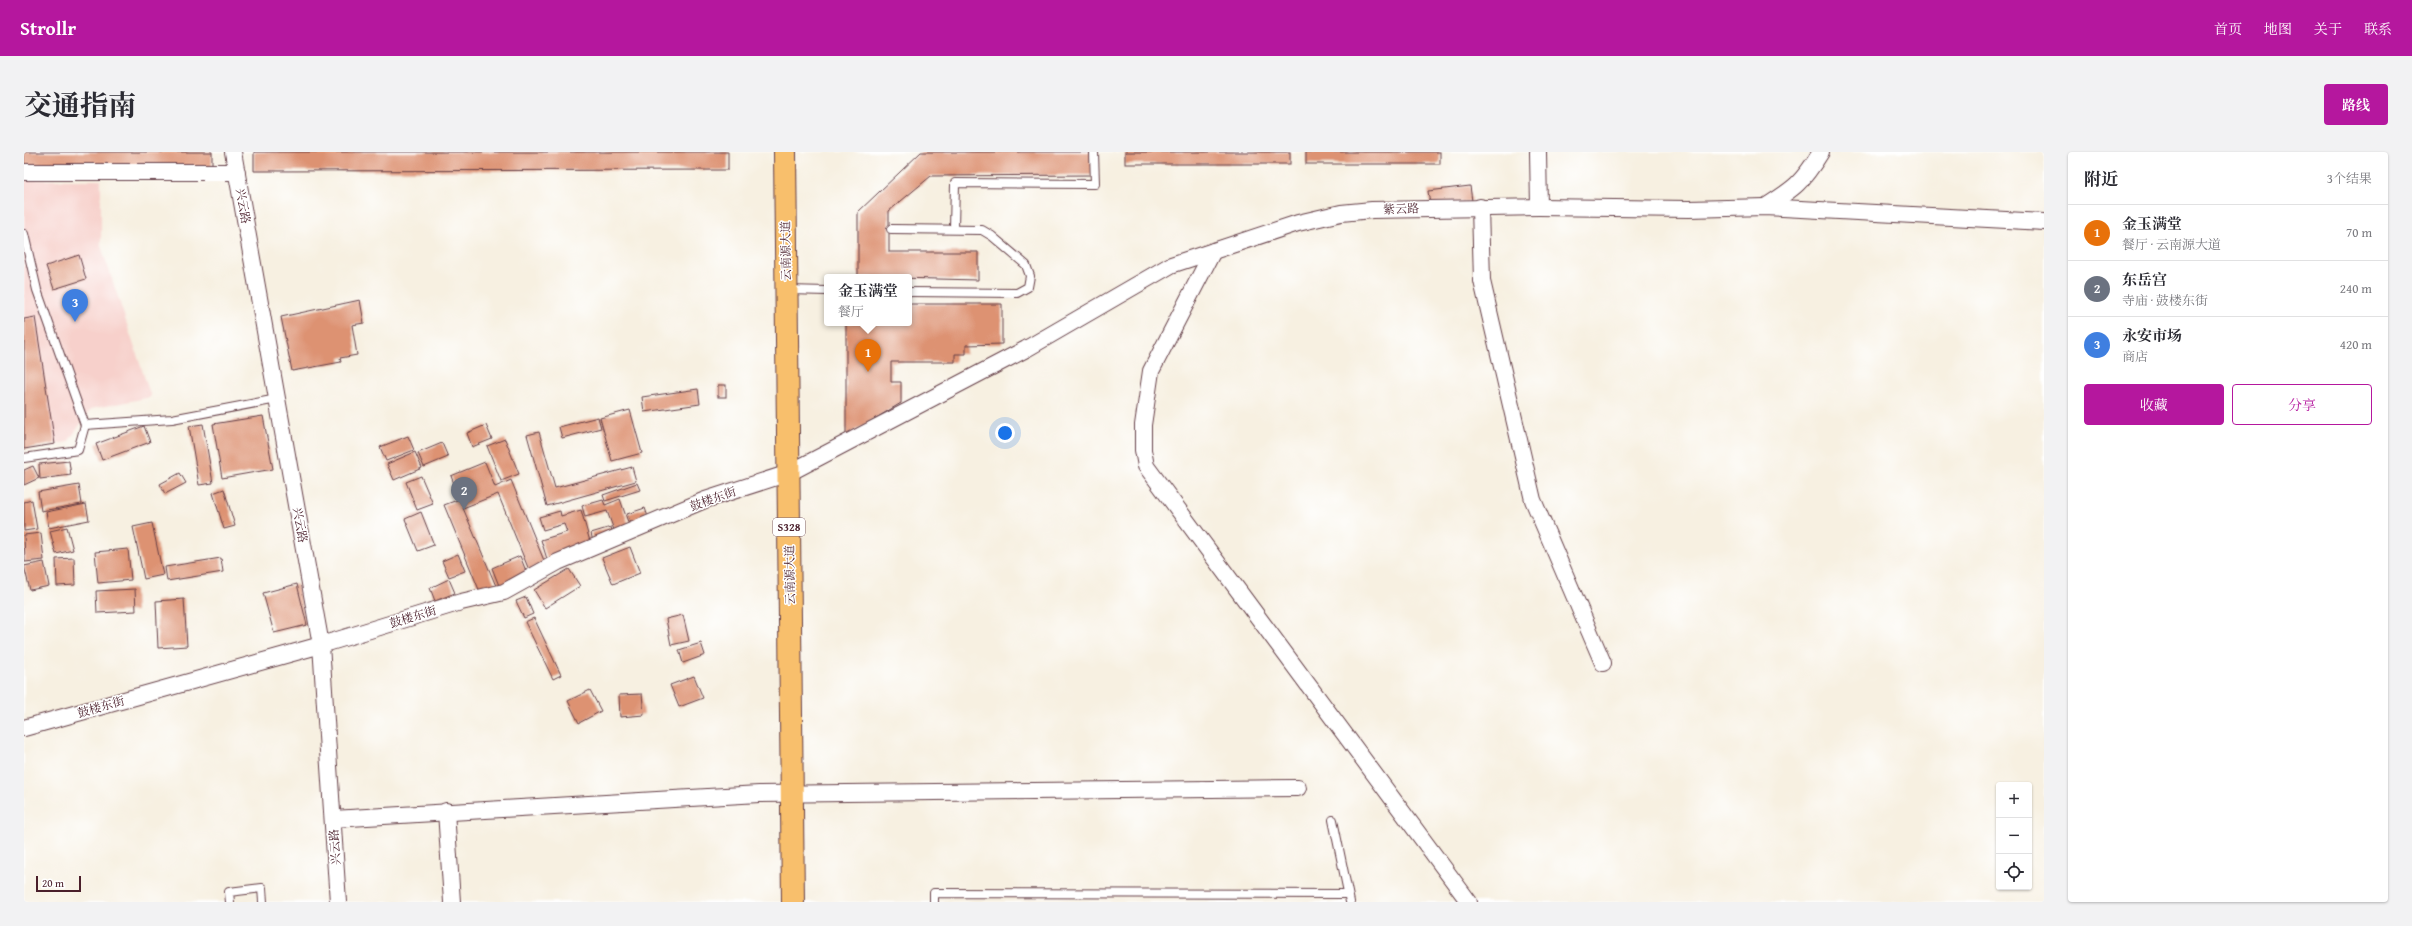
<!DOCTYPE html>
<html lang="zh">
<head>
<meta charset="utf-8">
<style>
	:root { --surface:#fff; --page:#f2f2f3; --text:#2b2b33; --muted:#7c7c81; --line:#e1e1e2; --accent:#b5179e }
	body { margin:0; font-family:"Gentium Book Plus","Noto Serif SC",serif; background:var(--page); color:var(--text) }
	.controls { position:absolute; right:12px; bottom:12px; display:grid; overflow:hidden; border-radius:4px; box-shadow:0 1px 3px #0004 }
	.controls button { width:36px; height:36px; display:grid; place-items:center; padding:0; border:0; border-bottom:1px solid var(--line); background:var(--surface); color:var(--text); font:20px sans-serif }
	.scale { position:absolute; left:12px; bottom:10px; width:45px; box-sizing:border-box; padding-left:4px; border:2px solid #4a1f2b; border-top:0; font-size:11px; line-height:14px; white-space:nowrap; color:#4a1f2b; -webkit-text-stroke:3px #fff; paint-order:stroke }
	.you { position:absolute; left:981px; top:281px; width:14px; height:14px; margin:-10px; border:3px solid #fff; border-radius:50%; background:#1a73e8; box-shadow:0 0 0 6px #1a73e833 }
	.badge { display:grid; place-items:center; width:26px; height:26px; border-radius:50%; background:var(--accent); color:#fff; font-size:13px; font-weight:700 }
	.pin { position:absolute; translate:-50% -33px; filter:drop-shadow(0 1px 2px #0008) }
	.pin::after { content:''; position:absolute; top:21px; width:14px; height:12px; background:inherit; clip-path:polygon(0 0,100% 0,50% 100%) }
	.popup { position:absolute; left:800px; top:122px; width:88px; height:52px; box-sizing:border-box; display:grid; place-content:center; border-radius:4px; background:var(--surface); filter:drop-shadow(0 1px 3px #0005); font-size:13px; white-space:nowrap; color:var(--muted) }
	.popup b { font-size:15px; color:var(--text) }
	.popup::after { content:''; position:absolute; left:50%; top:100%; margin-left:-8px; border:8px solid transparent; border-top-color:var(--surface) }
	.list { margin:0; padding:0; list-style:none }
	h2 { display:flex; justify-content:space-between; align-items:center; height:52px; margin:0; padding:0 16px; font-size:17px }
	h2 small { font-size:13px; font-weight:400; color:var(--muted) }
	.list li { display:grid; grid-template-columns:26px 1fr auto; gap:12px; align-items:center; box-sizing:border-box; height:56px; padding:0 16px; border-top:1px solid var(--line) }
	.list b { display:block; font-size:15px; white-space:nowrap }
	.list p { margin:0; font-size:13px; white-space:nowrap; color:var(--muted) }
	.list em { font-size:13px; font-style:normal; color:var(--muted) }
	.actions { display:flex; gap:8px; padding:12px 16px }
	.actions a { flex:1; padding:9px 0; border:1px solid var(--accent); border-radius:4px; text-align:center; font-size:14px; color:var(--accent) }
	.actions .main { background:var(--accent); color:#fff }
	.icon { flex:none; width:22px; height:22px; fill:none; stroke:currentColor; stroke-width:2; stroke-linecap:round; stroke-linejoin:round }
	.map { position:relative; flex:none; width:2020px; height:750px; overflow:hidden; border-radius:4px }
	header { display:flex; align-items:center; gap:24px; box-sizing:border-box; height:56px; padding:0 20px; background:var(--accent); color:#fff }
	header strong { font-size:19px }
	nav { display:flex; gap:22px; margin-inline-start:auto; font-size:14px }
	.intro { display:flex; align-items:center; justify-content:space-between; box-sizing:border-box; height:96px; padding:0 24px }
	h1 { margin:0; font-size:28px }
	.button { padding:10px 18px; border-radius:4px; background:var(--accent); color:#fff; font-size:14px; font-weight:700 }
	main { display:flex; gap:24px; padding:0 24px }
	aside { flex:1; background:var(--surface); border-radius:4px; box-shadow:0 1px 3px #0004 }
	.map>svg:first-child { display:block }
	.built { fill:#f7d0cb }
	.building { fill:#dd9272 }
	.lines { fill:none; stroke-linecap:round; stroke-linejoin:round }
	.lane-casing { stroke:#643e46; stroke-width:10 }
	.street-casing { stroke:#643e46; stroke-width:18 }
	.primary-casing { stroke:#643e46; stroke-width:24 }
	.lane { stroke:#fff; stroke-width:8 }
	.street { stroke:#fff; stroke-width:16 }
	.primary { stroke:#f8bf6c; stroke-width:22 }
	.labels { text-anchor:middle; stroke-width:3; stroke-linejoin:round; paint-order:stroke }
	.shield { fill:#fff; stroke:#80626b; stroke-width:1 }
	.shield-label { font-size:11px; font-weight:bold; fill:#4a1f2b }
	.street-label { font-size:12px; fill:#4a1f2b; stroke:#fff }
</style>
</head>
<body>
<header>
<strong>Strollr</strong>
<nav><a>首页</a><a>地图</a><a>关于</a><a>联系</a></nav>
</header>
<div class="intro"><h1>交通指南</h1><a class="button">路线</a></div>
<main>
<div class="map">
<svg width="2020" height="750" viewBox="0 0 2020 750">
	<rect width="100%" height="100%" fill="#fff"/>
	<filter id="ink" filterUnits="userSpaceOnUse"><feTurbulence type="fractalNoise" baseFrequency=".025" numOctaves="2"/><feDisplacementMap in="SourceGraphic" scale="8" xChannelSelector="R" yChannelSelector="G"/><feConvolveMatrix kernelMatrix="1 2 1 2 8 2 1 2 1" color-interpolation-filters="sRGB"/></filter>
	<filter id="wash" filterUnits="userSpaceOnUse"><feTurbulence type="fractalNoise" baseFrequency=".012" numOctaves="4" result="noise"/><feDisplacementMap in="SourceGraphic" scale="16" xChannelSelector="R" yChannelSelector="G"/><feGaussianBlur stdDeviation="0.9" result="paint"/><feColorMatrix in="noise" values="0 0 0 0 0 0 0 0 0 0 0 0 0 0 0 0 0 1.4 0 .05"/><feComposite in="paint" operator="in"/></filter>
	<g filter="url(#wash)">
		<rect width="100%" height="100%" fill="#f7f0e1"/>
		<polygon class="built" points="0,28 77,28 77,94 127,245 67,257 44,290 0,297"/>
		<g id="blocks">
			<g class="building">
				<polygon points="0,0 188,0 188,15 0,16"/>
				<polygon points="230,0 704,0 704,18 230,19"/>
				<polygon points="897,0 1068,0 1068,23 907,24 865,59 865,100 954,100 954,128 834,125 834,60"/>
				<rect x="1101" y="0" width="165" height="12"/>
				<rect x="1282" y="0" width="134" height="12"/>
				<polygon points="1446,34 1448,49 1406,53 1404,39"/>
				<polygon points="55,103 62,127 30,137 22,114"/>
				<polygon points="336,148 340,171 328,173 333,203 316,206 317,210 268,219 257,165"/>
				<polygon points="885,152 978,152 978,192 942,193 942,202 931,202 931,210 867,210 867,230 877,230 877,251 822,284 822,171 885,171"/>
				<polygon points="11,165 31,292 0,297 0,167"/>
				<rect x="694" y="233" width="8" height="12"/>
				<polygon points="674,237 676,252 620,260 618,245"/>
				<polygon points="606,258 618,301 588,309 576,266"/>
				<polygon points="239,264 249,317 198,326 189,272"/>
				<polygon points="574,265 577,276 538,286 535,275"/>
				<polygon points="179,272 189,331 175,333 165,274"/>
				<polygon points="462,273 468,287 448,295 443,281"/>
				<polygon points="120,274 126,290 78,308 72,292"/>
				<polygon points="515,280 531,336 608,315 612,329 523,354 503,283"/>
				<polygon points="384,284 390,298 362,309 356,295"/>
				<polygon points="481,287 495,322 477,329 463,294"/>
				<polygon points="418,291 424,305 400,315 394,301"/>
				<polygon points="391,300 398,316 370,328 363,312"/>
				<polygon points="45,309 47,323 16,327 15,312"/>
				<polygon points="461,310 471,335 487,328 521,411 505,418 474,342 439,356 472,434 456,440 420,353 436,347 427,324"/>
				<polygon points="9,314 15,326 0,333 0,318"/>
				<polygon points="156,321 162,331 141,342 136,332"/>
				<polygon points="397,324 409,352 393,358 382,330"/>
				<polygon points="613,331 616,338 581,349 579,343"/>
				<polygon points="55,333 58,352 17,359 14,340"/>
				<polygon points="200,337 211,374 200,377 189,341"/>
				<polygon points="596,347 605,373 590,378 583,359 561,365 558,354 579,348 581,353"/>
				<polygon points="8,348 13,377 0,379 0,350"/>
				<polygon points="62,352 65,368 25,376 22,360"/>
				<polygon points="621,356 624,365 607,371 603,362"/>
				<polygon points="557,358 567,393 523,407 517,388 543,380 540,372 519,378 515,365 536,359 537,364"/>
				<polygon points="397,360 410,393 394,399 381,367"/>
				<polygon points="128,371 139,423 120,427 109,375"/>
				<polygon points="43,375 49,398 32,402 26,379"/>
				<polygon points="587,375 589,384 569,390 567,381"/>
				<polygon points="17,381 20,408 1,410 0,383"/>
				<polygon points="606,395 616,421 589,432 578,406"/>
				<polygon points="104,397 107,428 74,431 71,400"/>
				<polygon points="434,402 441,419 425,425 418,409"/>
				<polygon points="496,404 504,424 476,436 468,416"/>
				<polygon points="50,406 51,433 33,434 32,407"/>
				<polygon points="197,406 199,420 143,429 141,415"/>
				<polygon points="20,410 25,434 6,438 0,414"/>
				<polygon points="545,417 556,434 521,456 510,438"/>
				<polygon points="425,427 431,441 411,449 406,436"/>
				<polygon points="273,432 283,473 250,481 239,441"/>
				<polygon points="111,437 112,459 73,461 72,439"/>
				<polygon points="502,445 509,462 500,466 492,449"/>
				<polygon points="160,447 163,494 134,496 132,449"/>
				<polygon points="659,463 665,489 647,493 642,467"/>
				<polygon points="510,466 537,523 529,527 501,470"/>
				<polygon points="677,491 681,503 659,511 655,498"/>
				<polygon points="670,524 679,546 655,555 646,533"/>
				<polygon points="566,538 577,559 555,571 544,549"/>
				<polygon points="618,542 620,563 596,565 595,543"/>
			</g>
		</g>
	</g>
	<g filter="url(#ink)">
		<use href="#blocks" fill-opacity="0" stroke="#643e46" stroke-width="1"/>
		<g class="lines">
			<defs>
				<g id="lane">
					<polyline points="867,77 958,78 968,84 1002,113 1006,124 1004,135 993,141 885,140"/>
					<polyline points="930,77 931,31 1071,32 1070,0"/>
					<polyline points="0,82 13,138 61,273 148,267 253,247"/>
					<polyline points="764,138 803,139"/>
					<polyline points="0,306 54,298 61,273"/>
					<polyline points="1309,668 1326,750"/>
					<polyline points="206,750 205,740 238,736 239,750"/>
					<polyline points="910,750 910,741 1324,742"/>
				</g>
				<g id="street">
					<polyline points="209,0 297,493 314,750"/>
					<polyline points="0,20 213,20"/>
					<polyline points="1456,55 1458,129 1509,348 1579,511"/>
					<polyline points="1515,55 1665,57 1741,55 2020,70"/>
					<path d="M1741 55C1771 36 1778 31 1797 0"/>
					<polyline points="1189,99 1127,219 1119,273 1119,298 1122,314 1445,750"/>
					<polyline points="0,576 297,493 437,450 480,440 534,410 681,348 765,321 1002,197 1147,113 1274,71 1317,61 1348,58 1515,55 1514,0"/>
					<polyline points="422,659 428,750"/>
					<polyline points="309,667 735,642 1274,636"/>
				</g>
				<polyline id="primary" points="761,0 769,750"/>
			</defs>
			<use href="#lane" class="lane-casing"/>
			<use href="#street" class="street-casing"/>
			<use href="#primary" class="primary-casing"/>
			<use href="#lane" class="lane"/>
			<use href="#street" class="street"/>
			<use href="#primary" class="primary"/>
		</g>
	</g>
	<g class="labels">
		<rect class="shield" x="749" y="366" width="32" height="18" rx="3"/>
		<g class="shield-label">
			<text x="765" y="379">S328</text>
		</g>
		<g class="street-label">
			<text transform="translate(219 54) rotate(80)" y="4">兴云路</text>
			<text transform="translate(1377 57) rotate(-2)" y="4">紫云路</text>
			<text transform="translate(762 99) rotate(-91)" y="4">云南源大道</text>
			<text transform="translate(689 347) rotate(-20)" y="4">鼓楼东街</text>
			<text transform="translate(276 373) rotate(80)" y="4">兴云路</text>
			<text transform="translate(766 423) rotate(-91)" y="4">云南源大道</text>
			<text transform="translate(389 465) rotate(-17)" y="4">鼓楼东街</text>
			<text transform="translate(77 555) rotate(-16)" y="4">鼓楼东街</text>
			<text transform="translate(311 695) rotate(-94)" y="4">兴云路</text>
		</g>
	</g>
</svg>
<div class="controls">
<button>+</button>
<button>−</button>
<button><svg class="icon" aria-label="locate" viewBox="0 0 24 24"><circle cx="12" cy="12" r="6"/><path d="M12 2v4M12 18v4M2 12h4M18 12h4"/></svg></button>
</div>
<div class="scale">20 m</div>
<div class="you"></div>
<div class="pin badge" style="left:844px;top:220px;background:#e8710a">1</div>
<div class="popup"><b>金玉满堂</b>餐厅</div>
<div class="pin badge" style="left:440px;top:358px;background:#6b7280">2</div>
<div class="pin badge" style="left:51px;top:170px;background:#3f7fe0">3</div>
</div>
<aside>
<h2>附近<small>3个结果</small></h2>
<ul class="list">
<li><span class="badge" style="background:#e8710a">1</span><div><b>金玉满堂</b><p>餐厅 · 云南源大道</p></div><em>70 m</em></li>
<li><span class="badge" style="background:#6b7280">2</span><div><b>东岳宫</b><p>寺庙 · 鼓楼东街</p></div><em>240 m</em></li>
<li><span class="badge" style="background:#3f7fe0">3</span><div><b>永安市场</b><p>商店</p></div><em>420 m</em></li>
</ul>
<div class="actions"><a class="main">收藏</a><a>分享</a></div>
</aside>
</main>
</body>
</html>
